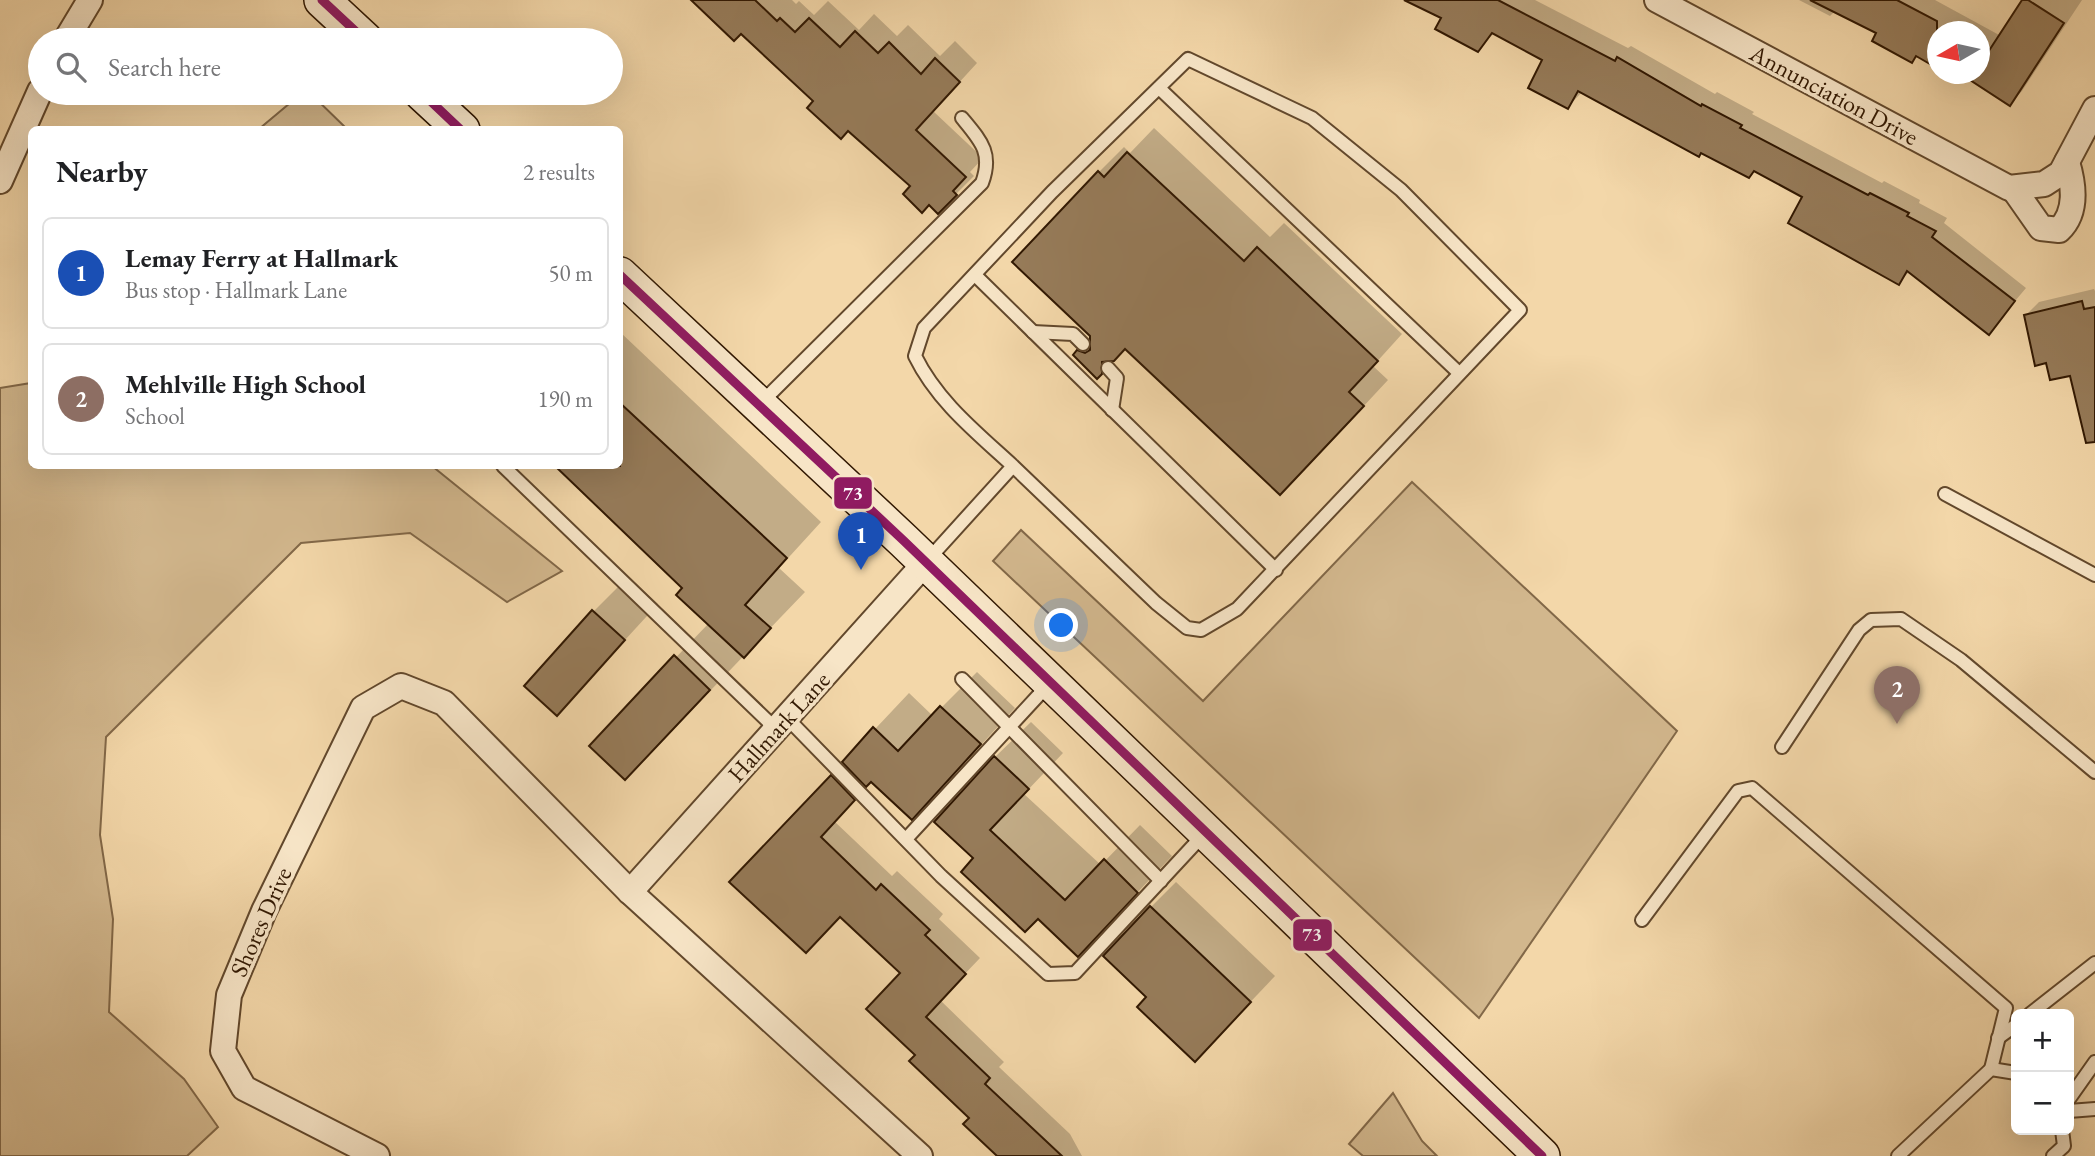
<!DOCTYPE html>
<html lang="en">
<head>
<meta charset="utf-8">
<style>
	:root { --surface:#fff; --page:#f2f2f2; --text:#202124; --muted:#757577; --line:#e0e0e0; --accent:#8f2418 }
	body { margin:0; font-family:"EB Garamond",serif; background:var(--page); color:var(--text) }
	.controls { position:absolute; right:21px; bottom:21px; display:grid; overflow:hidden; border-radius:10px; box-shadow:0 7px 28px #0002 }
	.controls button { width:63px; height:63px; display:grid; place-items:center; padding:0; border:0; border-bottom:2px solid var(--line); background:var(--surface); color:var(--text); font:35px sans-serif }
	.compass { position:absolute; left:1927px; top:21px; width:63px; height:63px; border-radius:50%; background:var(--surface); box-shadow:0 7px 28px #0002; rotate:261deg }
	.you { position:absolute; left:1062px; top:626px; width:24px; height:24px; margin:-18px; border:5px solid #fff; border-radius:50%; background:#1a73e8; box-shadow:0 0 0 10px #1a73e833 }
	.badge { display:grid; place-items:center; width:46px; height:46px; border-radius:50%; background:var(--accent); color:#fff; font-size:23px; font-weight:700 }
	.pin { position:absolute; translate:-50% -58px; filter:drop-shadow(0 2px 4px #0008) }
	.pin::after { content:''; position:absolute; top:37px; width:24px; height:21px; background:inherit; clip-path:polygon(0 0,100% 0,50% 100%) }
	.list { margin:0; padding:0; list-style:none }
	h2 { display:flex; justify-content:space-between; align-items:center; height:91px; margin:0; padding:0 28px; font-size:30px }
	h2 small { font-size:23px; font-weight:400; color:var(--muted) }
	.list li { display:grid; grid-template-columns:46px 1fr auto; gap:21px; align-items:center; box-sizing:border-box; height:112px; margin:0 14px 14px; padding:0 14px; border:2px solid var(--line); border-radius:10px }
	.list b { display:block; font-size:26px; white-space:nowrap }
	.list p { margin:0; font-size:23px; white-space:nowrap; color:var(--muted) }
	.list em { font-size:23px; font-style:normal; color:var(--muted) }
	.icon { flex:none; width:38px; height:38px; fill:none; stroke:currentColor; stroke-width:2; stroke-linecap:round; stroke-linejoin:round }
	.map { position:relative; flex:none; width:2095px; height:1156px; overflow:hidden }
	.search { position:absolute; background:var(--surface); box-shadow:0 7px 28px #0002; left:28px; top:28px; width:595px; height:77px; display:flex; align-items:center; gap:18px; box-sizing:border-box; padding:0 24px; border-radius:38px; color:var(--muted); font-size:26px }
	.panel { position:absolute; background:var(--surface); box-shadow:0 7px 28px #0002; left:28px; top:126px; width:595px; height:343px; border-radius:10px }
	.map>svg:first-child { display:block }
	.green { fill:#d2b78d; stroke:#826848; stroke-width:2 }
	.shadow { fill:#0003 }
	.building { fill:#967b59; stroke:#311802; stroke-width:2 }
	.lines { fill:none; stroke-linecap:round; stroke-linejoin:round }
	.service-casing { stroke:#62482c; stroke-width:16 }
	.minor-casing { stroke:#62482c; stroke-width:28 }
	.secondary-casing { stroke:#311802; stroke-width:38 }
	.service { stroke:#f7e5c7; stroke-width:12 }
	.minor { stroke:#f7e5c7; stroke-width:24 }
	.secondary { stroke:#f7e5c7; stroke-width:35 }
	.bus-1-casing { stroke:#f7e5c7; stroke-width:14 }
	.bus-1 { stroke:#901b61; stroke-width:9 }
	.labels { text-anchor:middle; stroke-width:7; stroke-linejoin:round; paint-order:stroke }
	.street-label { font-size:24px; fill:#311802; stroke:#f7e5c7 }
	.line-badge { stroke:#f7e5c7; stroke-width:2.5 }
	.badge-label { font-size:19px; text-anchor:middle; font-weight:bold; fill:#fff }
</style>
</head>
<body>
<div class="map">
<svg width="2095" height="1156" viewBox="0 0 2095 1156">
	<rect width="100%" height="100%" fill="#f3d7a9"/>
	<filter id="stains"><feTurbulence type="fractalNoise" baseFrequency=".00286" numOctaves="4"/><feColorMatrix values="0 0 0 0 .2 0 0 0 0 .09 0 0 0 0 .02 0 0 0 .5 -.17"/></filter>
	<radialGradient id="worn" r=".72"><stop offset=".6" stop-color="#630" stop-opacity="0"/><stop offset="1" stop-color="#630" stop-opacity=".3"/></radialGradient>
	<g class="green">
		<polygon points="302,93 310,93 347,129 259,129"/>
		<polygon points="31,383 32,466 432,466 562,571 507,602 410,533 301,543 106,737 100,835 113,919 109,1012 184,1079 218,1127 187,1156 0,1156 0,388"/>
		<polygon points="1412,482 1677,731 1479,1018 993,561 1021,530 1203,701"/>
		<polygon points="1393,1093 1422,1141 1437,1156 1363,1156 1349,1144"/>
	</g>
	<g class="shadow">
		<polygon points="694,0 792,0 796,4 799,1 814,15 828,1 859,30 874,14 897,36 908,25 940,56 955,41 977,63 933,111 983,158 970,172 974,176 938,212 741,32"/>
		<polygon points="1411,0 1535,0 1628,48 1631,46 1715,94 1717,92 1754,112 1752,114 1882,183 1884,181 1920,200 1919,203 1947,218 1944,223 2026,288 1989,332 1910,271 1898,283 1804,196 1756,170 1749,176 1582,92 1568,107 1544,59 1494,33 1478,50 1443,17"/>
		<polygon points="1799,0 1935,0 2001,36 2025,0 2082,0 2022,91 2010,104 1964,74 1980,74 1980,32 1938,32 1938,66 1918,55 1912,61 1878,33 1835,11 1830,16"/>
		<polygon points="1154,128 1270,237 1284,223 1402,334 1373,366 1388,380 1306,468 1126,348 1097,376 1075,355 1092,338 1099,172 1124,147 1130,153"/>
		<polygon points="2094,289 2095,291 2095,395 2071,374 2048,361 2026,315 2039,302"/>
		<polygon points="620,332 821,522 779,568 805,592 660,743 591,746 709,623 685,588 557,466 620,466"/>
		<polygon points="628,577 658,604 557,714 593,612"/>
		<polygon points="977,672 1015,708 947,782 912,817 871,780 834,821 892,876 897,871 943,914 939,919 980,958 940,1000 1004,1062 999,1067 1070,1134 1082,1156 1000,1156 917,1055 903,973 840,915 731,882 909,693 933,716"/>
		<polygon points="1031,722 1063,753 1024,794 1101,865 1140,825 1172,856 1078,955 976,858 995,757"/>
		<polygon points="1176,882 1275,976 1220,1034 1149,997 1151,907"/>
	</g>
	<g class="building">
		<polygon points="691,0 755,0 777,21 780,18 795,32 809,18 840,47 855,31 878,53 889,42 921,74 935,58 960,82 916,130 966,177 953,191 957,195 938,214 929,205 922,213 903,194 910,186 848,131 841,139 807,108 813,101 741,34 734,41"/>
		<polygon points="1404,0 1498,0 1615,61 1617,57 1701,106 1702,104 1742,125 1740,128 1868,195 1870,193 1909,213 1907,216 1936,231 1932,237 2015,301 1989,335 1907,271 1899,285 1788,223 1802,197 1754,171 1749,178 1701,153 1699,157 1578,91 1568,109 1528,88 1542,60 1492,33 1478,52 1435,29 1441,18"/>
		<polygon points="1810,0 1897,0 1937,21 1937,68 1916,56 1912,63 1872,41 1876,33"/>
		<polygon points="2022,0 2028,0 2064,23 2010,106 1970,80 1975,74 1979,74 1979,66"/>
		<polygon points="1127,152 1244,261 1257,247 1378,361 1349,392 1364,406 1280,495 1125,349 1114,361 1102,362 1102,374 1097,379 1073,355 1077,350 1085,353 1090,350 1090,336 1012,262 1098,171 1104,177"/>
		<polygon points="2082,301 2084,309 2095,307 2095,442 2086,443 2070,376 2050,380 2046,363 2035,366 2024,315"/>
		<polygon points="620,403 787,558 745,605 771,628 744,658 676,595 682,588 555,466 620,466"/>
		<polygon points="592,610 625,640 557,716 524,686"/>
		<polygon points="674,655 710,690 625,780 589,746"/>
		<polygon points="940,706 981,744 912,820 871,782 866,787 842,762 873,727 898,751"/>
		<polygon points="994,756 1029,789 990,830 1065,900 1104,859 1138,893 1078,957 1038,919 1025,932 961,872 973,858 934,822"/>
		<polygon points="831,775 855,800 821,837 876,890 881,884 930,930 925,935 966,974 926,1017 990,1078 985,1084 1062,1156 997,1156 963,1124 969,1118 909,1061 915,1055 866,1009 900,973 840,917 806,953 729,882"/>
		<polygon points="1150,906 1251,1002 1195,1062 1137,1007 1146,997 1103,956"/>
	</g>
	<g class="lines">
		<defs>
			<g id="service">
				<polyline points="1159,88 1459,373"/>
				<polyline points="975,275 1276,570"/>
				<polyline points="1033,332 1073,334 1083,344"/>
				<polyline points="1108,368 1117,378 1112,410"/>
				<path d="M760 404 982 183C993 153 981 141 962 118"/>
				<polyline points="503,466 777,730"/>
				<polyline points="1945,494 2095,575"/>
				<path d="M926 562 1013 466 1156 603 1187 628 1201 630 1237 609 1520 310 1401 190 1312 118 1188 59 1052 192 924 328 915 356C937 401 976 432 1013 466"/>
				<polyline points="962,679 1161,881"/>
				<polyline points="787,718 941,876 1048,974 1075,973 1205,833"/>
				<polyline points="1782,747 1859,630 1871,620 1901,619 1961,660 2095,772"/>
				<polyline points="906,839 1048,685"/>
				<polyline points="1642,920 1738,791 1752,788 2006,1008 1991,1069"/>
				<polyline points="2030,1014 2095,963"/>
				<polyline points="1998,1038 2016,1025"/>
				<polyline points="2069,1099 2095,1062"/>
				<polyline points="2069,1111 2095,1109"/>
				<polyline points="1898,1156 1991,1069 2016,1073"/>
				<polyline points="2053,1156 2064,1146 2062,1130"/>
			</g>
			<g id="minor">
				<polyline points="1657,0 2009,188 2044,184 2061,173 2095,109"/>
				<polyline points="66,40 90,0"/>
				<polyline points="0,181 40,91"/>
				<path d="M2013 188 2041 228 2059 230C2078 212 2074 185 2067 162"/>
				<polyline points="630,892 926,562"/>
				<polyline points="377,1156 244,1088 223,1051 229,995 264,911 363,708 401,686 444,703 630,892 920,1156"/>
			</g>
			<g id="secondary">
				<polyline points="322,0 365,40"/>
				<polyline points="422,93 462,130"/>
				<polyline points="620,275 904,541 1542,1156"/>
			</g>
		</defs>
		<use href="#service" class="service-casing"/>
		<use href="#minor" class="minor-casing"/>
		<use href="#secondary" class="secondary-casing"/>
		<use href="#service" class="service"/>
		<use href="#minor" class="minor"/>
		<use href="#secondary" class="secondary"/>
		<defs>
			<g id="bus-1">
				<polyline points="322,0 365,40"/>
				<polyline points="422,93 461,130"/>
				<polyline points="620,275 904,541 1542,1156"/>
			</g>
		</defs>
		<use href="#bus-1" class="bus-1-casing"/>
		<use href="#bus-1" class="bus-1"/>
	</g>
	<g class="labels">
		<g class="street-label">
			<text transform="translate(1834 95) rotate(28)" y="8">Annunciation Drive</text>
			<text transform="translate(779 727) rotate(-48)" y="8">Hallmark Lane</text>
			<text transform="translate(261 922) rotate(-66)" y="8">Shores Drive</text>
		</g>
	</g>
	<g class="line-badge">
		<rect x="833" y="476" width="40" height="34" rx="7" fill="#901b61"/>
		<rect x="1292" y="918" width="41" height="34" rx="7" fill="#901b61"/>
	</g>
	<g class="badge-label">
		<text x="853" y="500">73</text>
		<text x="1312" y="941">73</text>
	</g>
	<rect width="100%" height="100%" filter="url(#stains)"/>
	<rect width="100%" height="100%" fill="url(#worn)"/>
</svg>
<div class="controls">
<button>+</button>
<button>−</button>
</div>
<svg class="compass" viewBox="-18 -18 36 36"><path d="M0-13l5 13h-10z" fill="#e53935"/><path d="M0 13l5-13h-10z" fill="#757577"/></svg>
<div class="you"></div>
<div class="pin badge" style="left:861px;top:570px;background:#1a4fb4">1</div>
<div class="pin badge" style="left:1897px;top:724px;background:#8d6e63">2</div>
<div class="search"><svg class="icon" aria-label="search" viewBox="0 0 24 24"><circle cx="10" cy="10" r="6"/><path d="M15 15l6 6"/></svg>Search here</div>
<section class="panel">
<h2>Nearby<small>2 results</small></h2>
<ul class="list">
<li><span class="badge" style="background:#1a4fb4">1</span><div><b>Lemay Ferry at Hallmark</b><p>Bus stop · Hallmark Lane</p></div><em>50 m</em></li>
<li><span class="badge" style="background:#8d6e63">2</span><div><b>Mehlville High School</b><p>School</p></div><em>190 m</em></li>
</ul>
</section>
</div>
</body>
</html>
